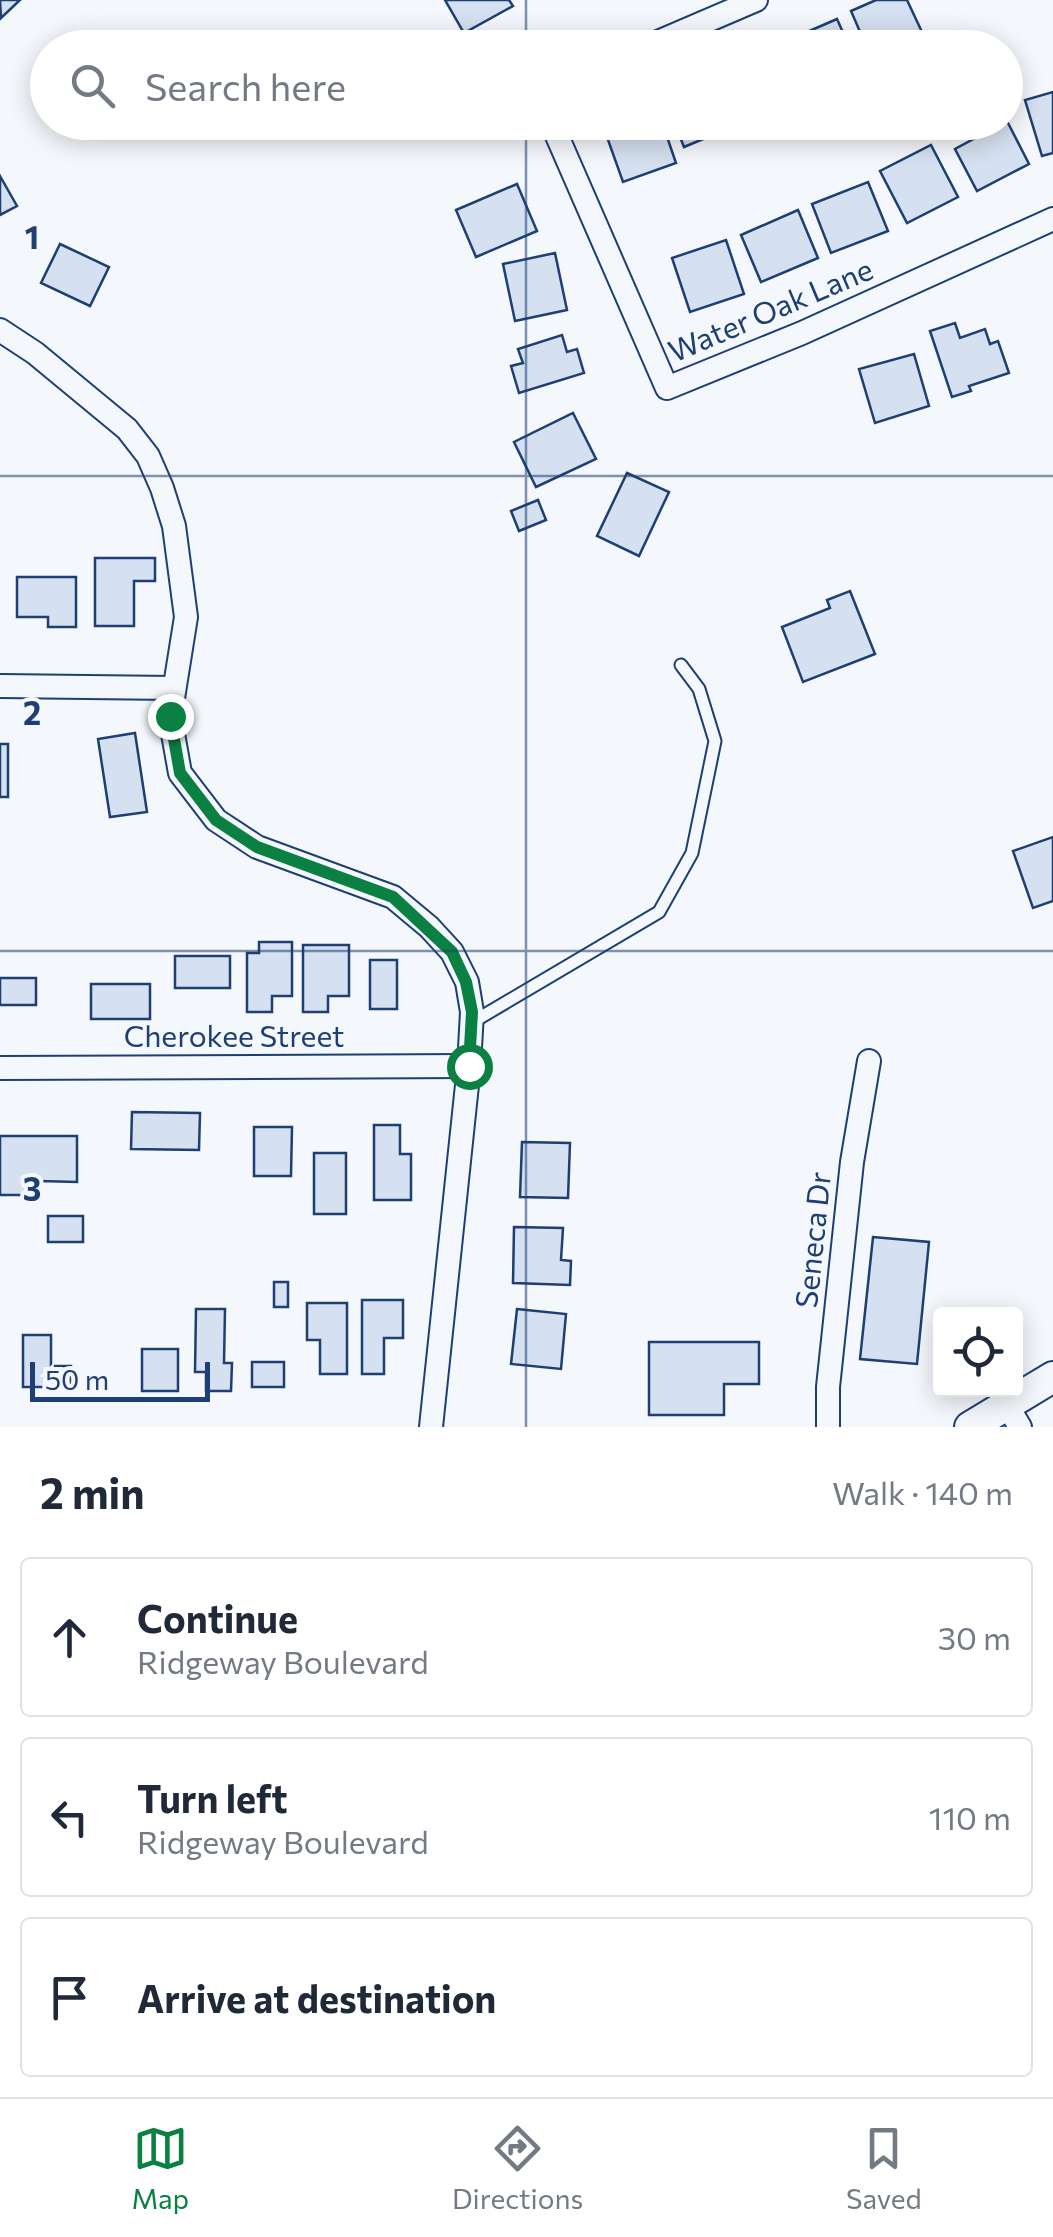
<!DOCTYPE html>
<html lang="en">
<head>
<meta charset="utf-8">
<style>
	:root { --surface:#fff; --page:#f6f6f7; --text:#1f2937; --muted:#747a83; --line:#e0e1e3; --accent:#0b8043 }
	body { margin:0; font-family:Commissioner,sans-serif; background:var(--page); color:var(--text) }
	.controls { position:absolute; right:30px; bottom:30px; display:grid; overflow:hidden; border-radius:10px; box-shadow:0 5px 25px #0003 }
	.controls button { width:90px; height:90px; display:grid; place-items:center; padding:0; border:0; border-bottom:2px solid var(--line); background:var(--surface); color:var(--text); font:50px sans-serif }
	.scale { position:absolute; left:30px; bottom:25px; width:180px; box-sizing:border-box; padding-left:10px; border:5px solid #1d3f73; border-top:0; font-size:28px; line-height:35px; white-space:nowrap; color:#1d3f73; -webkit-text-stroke:8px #f4f7fb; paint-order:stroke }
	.stop { position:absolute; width:30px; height:30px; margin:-22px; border:8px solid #0b8043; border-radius:50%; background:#fff }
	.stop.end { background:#0b8043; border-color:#fff; box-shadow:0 2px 10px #0008 }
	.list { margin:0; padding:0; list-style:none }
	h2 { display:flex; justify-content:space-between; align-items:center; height:130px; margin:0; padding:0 40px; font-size:42px }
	h2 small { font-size:32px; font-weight:400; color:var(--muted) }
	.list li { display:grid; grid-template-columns:65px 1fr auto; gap:30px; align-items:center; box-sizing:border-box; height:160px; margin:0 20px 20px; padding:0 20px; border:2px solid var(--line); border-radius:10px }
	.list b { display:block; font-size:38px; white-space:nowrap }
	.list p { margin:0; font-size:32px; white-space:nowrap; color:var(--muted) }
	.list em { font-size:32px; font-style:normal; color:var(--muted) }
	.icon { flex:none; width:55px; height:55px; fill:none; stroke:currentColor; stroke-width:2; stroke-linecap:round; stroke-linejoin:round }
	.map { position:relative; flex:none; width:1053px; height:1427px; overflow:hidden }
	.search { position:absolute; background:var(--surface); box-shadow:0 5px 25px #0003; left:30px; right:30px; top:30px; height:110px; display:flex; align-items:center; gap:25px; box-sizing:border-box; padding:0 35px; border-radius:55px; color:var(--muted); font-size:38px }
	.sheet { height:670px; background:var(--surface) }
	nav { display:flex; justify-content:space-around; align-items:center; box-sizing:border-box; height:140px; border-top:2px solid var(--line); background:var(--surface); font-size:28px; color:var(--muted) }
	nav a { display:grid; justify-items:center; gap:5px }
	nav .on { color:var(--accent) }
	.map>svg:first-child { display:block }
	.building { fill:#d5e0f0; stroke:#1d3f73; stroke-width:2.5 }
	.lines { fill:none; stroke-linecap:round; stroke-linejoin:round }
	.lane-casing { stroke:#1d3f73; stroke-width:15 }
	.street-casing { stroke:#1d3f73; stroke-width:26 }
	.secondary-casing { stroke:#1d3f73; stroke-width:34 }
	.lane { stroke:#f4f7fb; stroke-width:11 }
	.street { stroke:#f4f7fb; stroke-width:22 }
	.secondary { stroke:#f4f7fb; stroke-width:30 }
	.route { stroke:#0b8043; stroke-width:12 }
	.grid { fill:none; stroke:#1d3f73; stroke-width:2.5; stroke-opacity:0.55 }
	.labels { text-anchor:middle; stroke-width:8; stroke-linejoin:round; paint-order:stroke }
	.street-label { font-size:30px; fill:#1d3f73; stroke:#f4f7fb }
	.grid-label { font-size:32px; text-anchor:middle; font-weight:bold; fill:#1d3f73; stroke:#f4f7fb; stroke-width:8; stroke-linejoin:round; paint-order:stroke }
</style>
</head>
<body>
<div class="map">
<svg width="1053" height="1427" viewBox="0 0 1053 1427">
	<rect width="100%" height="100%" fill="#f4f7fb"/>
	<g class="building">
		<polygon points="0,0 20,0 1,18"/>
		<polygon points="445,0 509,0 513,6 464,33"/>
		<polygon points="876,0 907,0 929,47 867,48 851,11"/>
		<polygon points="837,19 850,48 795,48 791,39"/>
		<polygon points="1053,92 1053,153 1042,156 1025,100"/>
		<polygon points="1007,121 1029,164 977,191 955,149"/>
		<polygon points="662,122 676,163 623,182 602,123"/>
		<polygon points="674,122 738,122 739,124 684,147"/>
		<polygon points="753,122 778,122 757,131"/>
		<polygon points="931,145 958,197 907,223 880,171"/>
		<polygon points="0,176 17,206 0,215"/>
		<polygon points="868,182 888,231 831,253 812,204"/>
		<polygon points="517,184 537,231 476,257 456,210"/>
		<polygon points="798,210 818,258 761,282 741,235"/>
		<polygon points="726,240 744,294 690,312 672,258"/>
		<polygon points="60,244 109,267 90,306 41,283"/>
		<polygon points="555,253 567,310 515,321 503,264"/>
		<polygon points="955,323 960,338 985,329 990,344 998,341 1009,373 969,386 971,391 952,397 930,331"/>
		<polygon points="562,335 567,352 577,349 584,373 519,393 511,366 523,363 518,349"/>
		<polygon points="914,354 929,406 875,423 859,369"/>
		<polygon points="573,413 596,459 536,487 514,442"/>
		<polygon points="627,473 669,492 639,556 597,536"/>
		<polygon points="538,500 546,520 519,531 511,511"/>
		<polygon points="95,558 155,558 155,581 134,581 134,626 95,626"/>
		<polygon points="17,577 76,577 76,627 48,627 48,617 17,617"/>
		<polygon points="850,591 875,654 803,682 782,627 830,608 827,600"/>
		<polygon points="135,733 147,812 110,817 98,739"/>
		<rect x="0" y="744" width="8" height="53"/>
		<polygon points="1053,837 1053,901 1033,908 1013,851"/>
		<polygon points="259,942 292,942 292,996 272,996 272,1012 247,1012 247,953 259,953"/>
		<polygon points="303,945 349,945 349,996 328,996 328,1012 303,1012"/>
		<rect x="175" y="956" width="55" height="32"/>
		<rect x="370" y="960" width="27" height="49"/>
		<rect x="0" y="978" width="36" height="27"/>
		<rect x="91" y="984" width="59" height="35"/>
		<polygon points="132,1112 200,1113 199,1150 131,1149"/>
		<polygon points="374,1125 400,1125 400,1154 411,1154 411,1200 374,1200"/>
		<polygon points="254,1127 292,1127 291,1176 254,1176"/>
		<polygon points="0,1136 77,1136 77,1182 40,1181 40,1195 0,1195"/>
		<polygon points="522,1142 570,1143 568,1198 520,1197"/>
		<rect x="314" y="1153" width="32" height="61"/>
		<rect x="48" y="1216" width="35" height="26"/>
		<polygon points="514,1227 563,1228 561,1260 571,1261 570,1285 513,1283"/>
		<polygon points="873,1237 929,1242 917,1364 860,1359"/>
		<rect x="274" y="1282" width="14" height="25"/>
		<polygon points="362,1300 403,1300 403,1338 384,1338 384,1374 362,1374"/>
		<polygon points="307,1303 347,1303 347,1374 320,1374 320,1340 307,1340"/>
		<polygon points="196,1309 225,1309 224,1363 232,1363 231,1391 206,1391 206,1372 195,1372"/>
		<polygon points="517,1309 566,1314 561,1369 511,1364"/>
		<polygon points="23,1335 51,1335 51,1366 71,1366 71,1387 23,1387"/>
		<polygon points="649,1342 759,1342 759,1384 724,1384 724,1415 649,1415"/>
		<rect x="142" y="1349" width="36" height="42"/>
		<rect x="252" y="1362" width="32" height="25"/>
	</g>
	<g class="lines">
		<defs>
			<polyline id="lane" points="471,1023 659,912 692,853 715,741 699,689 681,665"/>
			<g id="street">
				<polyline points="644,48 756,0"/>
				<polyline points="551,122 667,388 802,333 1053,219"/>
				<polyline points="0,330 35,353 127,429 148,456 162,488 174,526 186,617 170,717 180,773 216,820 257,847 393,897 429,927 452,952 467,982 472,1012 469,1066 431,1427"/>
				<polyline points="0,686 174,688"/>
				<polyline points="0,1068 469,1066"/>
				<polyline points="1007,1405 1020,1427"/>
				<polyline points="828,1427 828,1387 852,1162 869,1061"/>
			</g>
			<polyline id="secondary" points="970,1427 1053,1377"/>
		</defs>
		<use href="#lane" class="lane-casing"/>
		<use href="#street" class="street-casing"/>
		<use href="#secondary" class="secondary-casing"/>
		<use href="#lane" class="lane"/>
		<use href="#street" class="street"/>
		<use href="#secondary" class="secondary"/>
	</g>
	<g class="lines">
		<polyline class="route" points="170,716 180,773 216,820 257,847 393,897 452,952 466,982 472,1012 469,1066"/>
	</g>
	<path class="grid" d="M526 0V48M526 122V1427M0 476H1053M0 951H1053"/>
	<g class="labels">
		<g class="street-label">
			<text transform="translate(771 311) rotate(-23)" y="10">Water Oak Lane</text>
			<text x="234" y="1047">Cherokee Street</text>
			<text transform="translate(814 1240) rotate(-84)" y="10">Seneca Dr</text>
		</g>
	</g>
	<g class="grid-label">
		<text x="32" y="249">1</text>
		<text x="32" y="725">2</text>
		<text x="32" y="1201">3</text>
	</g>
</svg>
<div class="controls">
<button><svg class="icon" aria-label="locate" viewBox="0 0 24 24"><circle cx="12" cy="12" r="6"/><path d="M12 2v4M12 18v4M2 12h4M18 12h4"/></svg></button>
</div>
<div class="scale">50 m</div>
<div class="stop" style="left:469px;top:1066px"></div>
<div class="stop end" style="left:170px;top:716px"></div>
<div class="search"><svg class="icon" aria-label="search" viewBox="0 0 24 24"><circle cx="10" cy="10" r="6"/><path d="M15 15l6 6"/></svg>Search here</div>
</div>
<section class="sheet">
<h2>2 min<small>Walk · 140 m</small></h2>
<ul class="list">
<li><svg class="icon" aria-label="ahead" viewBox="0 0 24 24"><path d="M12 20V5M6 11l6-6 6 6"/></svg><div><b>Continue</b><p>Ridgeway Boulevard</p></div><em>30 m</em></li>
<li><svg class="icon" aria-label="left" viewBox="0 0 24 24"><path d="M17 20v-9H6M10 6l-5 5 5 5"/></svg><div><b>Turn left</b><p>Ridgeway Boulevard</p></div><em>110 m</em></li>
<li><svg class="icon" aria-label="arrive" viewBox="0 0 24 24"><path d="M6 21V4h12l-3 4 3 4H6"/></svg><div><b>Arrive at destination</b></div></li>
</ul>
</section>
<nav>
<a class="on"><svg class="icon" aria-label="map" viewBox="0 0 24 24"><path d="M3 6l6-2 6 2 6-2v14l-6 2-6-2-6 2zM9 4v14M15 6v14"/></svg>Map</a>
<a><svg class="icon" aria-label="directions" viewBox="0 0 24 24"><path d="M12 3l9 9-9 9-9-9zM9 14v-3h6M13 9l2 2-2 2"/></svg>Directions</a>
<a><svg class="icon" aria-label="saved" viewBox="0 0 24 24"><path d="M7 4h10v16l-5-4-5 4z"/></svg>Saved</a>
</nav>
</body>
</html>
